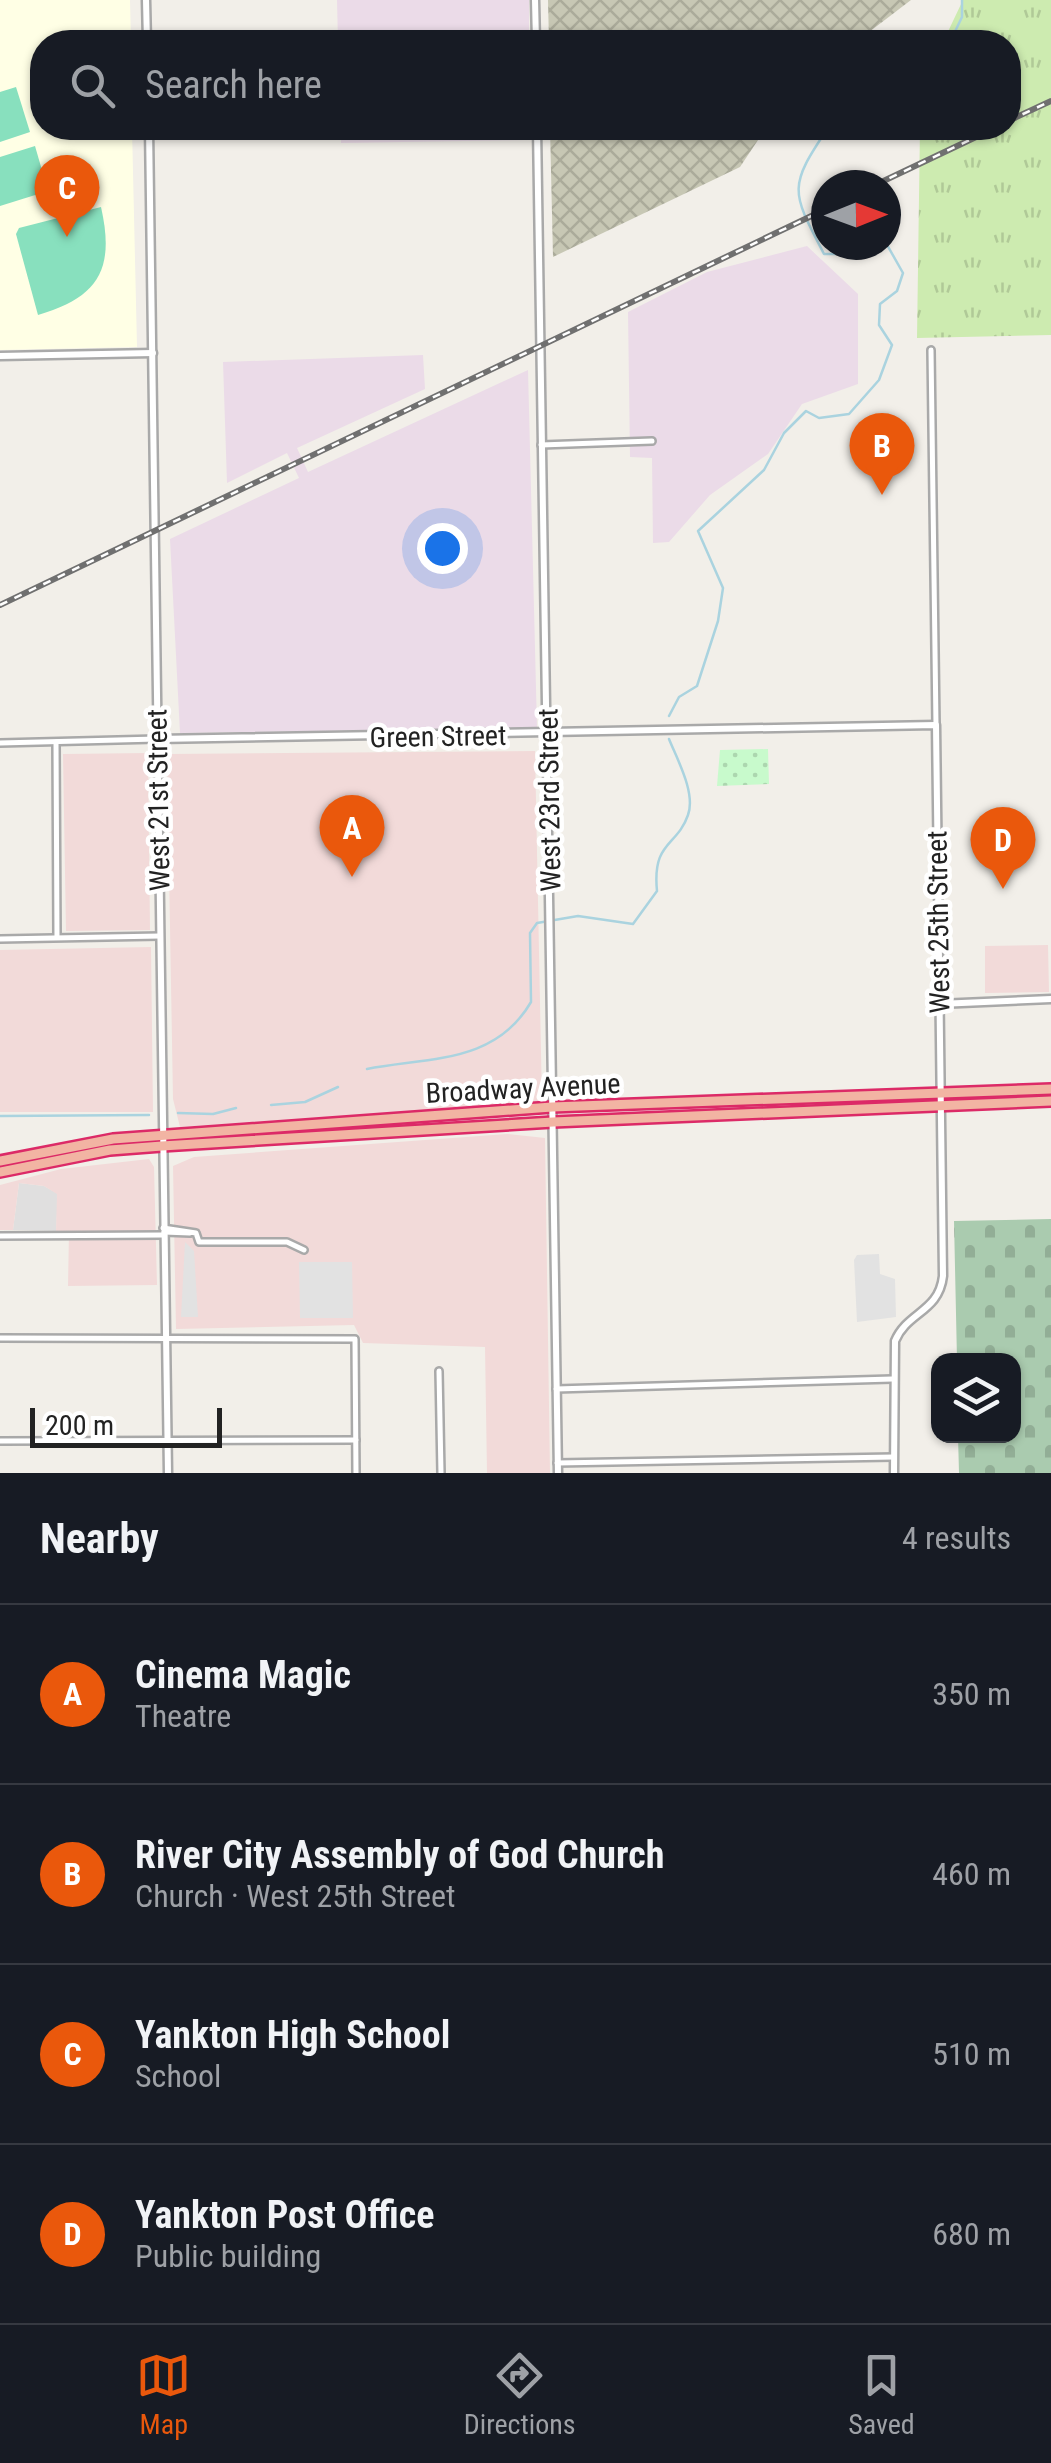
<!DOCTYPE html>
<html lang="en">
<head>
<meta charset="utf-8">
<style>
	:root { --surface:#171b24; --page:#242831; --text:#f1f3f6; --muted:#9ea1a6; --line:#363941; --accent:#ea580c }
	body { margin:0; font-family:"Roboto Condensed",sans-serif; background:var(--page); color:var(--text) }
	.controls { position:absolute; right:30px; bottom:30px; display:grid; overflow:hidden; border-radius:20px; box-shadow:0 2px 8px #0004 }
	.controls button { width:90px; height:90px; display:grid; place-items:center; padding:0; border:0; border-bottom:2px solid var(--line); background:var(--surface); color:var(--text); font:50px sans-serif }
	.compass { position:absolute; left:811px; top:170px; width:90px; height:90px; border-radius:50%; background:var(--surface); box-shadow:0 2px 8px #0004; rotate:89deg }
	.scale { position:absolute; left:30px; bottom:25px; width:192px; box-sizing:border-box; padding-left:10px; border:5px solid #222; border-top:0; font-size:28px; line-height:35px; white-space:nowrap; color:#222; -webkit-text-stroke:8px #fff; paint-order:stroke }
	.you { position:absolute; left:442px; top:548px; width:35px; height:35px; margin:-25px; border:8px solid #fff; border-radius:50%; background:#1a73e8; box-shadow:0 0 0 15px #1a73e833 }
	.badge { display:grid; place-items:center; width:65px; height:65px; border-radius:50%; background:var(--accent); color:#fff; font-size:32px; font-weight:700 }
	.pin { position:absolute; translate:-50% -82px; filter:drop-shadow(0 2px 5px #0008) }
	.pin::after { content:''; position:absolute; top:52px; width:35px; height:30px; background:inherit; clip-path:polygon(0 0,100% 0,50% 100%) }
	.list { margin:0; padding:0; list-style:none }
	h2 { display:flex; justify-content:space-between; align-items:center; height:130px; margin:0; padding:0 40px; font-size:42px }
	h2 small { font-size:32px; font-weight:400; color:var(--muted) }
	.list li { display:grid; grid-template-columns:65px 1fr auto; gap:30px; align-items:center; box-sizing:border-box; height:180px; padding:0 40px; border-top:2px solid var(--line) }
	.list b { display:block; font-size:38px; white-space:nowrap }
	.list p { margin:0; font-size:32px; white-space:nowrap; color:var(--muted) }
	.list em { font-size:32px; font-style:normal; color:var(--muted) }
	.icon { flex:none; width:55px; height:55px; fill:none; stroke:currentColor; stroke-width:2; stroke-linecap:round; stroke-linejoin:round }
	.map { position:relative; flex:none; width:1051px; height:1473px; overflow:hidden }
	.search { position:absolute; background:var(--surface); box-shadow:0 2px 8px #0004; left:30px; right:30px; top:30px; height:110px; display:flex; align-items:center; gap:25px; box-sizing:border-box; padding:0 35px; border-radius:40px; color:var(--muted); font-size:38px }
	.sheet { height:850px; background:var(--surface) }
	nav { display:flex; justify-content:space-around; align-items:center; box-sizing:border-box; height:140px; border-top:2px solid var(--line); background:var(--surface); font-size:28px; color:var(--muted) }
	nav a { display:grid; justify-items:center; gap:5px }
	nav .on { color:var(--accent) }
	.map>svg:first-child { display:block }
	.residential { fill:#e0dfdf }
	.commercial { fill:#f2dad9 }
	.industrial { fill:#ebdbe8 }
	.education { fill:#ffffe5 }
	.construction { fill:url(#construction-cross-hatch) }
	.grass { fill:url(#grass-tufts) }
	.cemetery { fill:url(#cemetery-stones) }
	.park { fill:url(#park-dots) }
	.pitch { fill:#88e0be }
	.parking { fill:#e2e2e2 }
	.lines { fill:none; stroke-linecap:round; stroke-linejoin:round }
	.stream { stroke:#aad3df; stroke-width:2.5 }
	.minor-casing { stroke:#a9a9a9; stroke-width:10 }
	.tertiary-casing { stroke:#a9a9a9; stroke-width:11 }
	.trunk-casing { stroke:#dc2a67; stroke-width:14 }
	.minor { stroke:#fff; stroke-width:5 }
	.tertiary { stroke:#fff; stroke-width:6 }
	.trunk { stroke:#f2b4a3; stroke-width:9 }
	.rail-casing { stroke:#707070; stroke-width:6 }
	.rail { stroke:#fff; stroke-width:2.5; stroke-dasharray:8; stroke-linecap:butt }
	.labels { text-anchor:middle; stroke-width:9; stroke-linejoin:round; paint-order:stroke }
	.street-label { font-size:28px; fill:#222; stroke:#fff }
</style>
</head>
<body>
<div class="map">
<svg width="1051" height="1473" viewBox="0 0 1051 1473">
	<defs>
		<pattern id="construction-cross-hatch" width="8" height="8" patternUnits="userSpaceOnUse" patternTransform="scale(2.5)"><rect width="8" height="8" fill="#c7c7b4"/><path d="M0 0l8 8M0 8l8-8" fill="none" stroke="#abab9a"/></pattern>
		<pattern id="grass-tufts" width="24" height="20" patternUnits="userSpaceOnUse" patternTransform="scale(2.5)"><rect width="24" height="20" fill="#cdebb0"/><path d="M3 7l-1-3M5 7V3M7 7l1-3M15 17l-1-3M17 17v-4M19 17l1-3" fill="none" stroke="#b0c997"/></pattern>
		<pattern id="cemetery-stones" width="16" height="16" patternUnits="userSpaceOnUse" patternTransform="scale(2.5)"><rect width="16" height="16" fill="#aacbaf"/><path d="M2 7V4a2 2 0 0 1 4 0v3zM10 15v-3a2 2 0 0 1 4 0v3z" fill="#92ae96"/></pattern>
		<pattern id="park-dots" width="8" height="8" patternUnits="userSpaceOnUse" patternTransform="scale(2.5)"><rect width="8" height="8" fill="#c8facc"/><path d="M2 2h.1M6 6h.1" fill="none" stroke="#acd6af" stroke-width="1.8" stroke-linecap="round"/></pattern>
	</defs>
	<rect width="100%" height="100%" fill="#f2efe9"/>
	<polygon class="residential" points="19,1183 44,1186 58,1194 56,1231 13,1230"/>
	<g class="commercial">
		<polygon points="535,751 542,1102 180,1127 173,1099 167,754"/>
		<polygon points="148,753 150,930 66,931 63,754"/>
		<polygon points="1048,945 1049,992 985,993 985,946"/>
		<polygon points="151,947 153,1112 0,1112 0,950"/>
		<polygon points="507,1134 545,1138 550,1473 487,1473 485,1347 363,1343 354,1325 176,1329 173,1166 194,1157"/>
		<polygon points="149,1159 154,1167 157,1285 68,1286 69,1232 56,1231 57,1194 44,1186 19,1183 13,1230 0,1230 0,1185 61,1169"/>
	</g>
	<g class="industrial">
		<polygon points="337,0 529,0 529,42 338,42"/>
		<polygon points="341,128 531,128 531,140 341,143"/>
		<polygon points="807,246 858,294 858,384 802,404 768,454 710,495 669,542 653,543 652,458 630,457 628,312 707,272"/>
		<polygon points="423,355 425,389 297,448 308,472 528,370 537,728 180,733 170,539 299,478 287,453 227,483 223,362"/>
	</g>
	<polygon class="education" points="0,0 130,0 131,42 42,42 42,128 132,128 137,347 0,350"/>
	<g class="construction">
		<polygon points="548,0 911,0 856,42 549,42"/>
		<polygon points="550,128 766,128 740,167 553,257"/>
	</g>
	<polygon class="grass" points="963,0 1051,0 1051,335 917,338 920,128 1008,128 1008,42 943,42"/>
	<polygon class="cemetery" points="1051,1219 1051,1473 959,1473 958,1436 1014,1436 1014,1360 957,1360 954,1221"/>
	<polygon class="park" points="768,749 769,784 717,786 720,750"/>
	<g class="pitch">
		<polygon points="16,87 30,132 0,142 0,92"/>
		<polygon points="35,146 48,191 0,206 0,157"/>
		<path d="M101 207C115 269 99 297 38 315L16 234 19 228Z"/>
	</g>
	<g class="parking">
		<polygon points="185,1242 194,1251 198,1317 181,1317"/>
		<polygon points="879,1254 880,1274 895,1279 896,1317 857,1322 854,1260 857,1255"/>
		<polygon points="352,1262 353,1318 300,1318 299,1262"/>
	</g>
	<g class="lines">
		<g class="stream">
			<polyline points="950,42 962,17 962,0"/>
			<path d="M828 128C788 187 791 191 824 254H836L838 245"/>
			<polyline points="669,716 679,697 697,686 718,621 723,588 698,531 764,470 784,433 806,411 819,418 849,414 879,380 892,345 879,325 880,304 897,291 903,273 886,243"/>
			<path d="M367 1069C429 1057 495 1064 531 1002L530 933 537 923 578 916 633 924 657 891C652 841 677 847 688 815 696 793 677 759 669 739"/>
			<polyline points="271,1105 305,1102 338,1087"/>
			<polyline points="178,1113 213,1114 236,1108"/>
			<polyline points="0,1116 149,1115"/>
		</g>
		<defs>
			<g id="minor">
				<polyline points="931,350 936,725"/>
				<polyline points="541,445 652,441"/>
				<polyline points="56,742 57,937"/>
				<polyline points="0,743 157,739"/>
				<polyline points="0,939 160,936"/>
				<polyline points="163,1228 196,1233 199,1242 287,1242 304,1250"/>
				<polyline points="164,1232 190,1233"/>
				<polyline points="0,1236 163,1235"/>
				<polyline points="0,1338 355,1339 356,1473"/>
				<polyline points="439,1371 441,1473"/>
				<polyline points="556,1389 892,1379"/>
				<polyline points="0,1441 356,1440"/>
				<polyline points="557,1463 894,1457"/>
			</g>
			<g id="tertiary">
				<polyline points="146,0 147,42"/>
				<polyline points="535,0 536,42"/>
				<polyline points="149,128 168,1473"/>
				<polyline points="537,128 558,1473"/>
				<polyline points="0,356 153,353"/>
				<path d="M157 739 936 725 943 1276C939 1312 907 1312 895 1341L894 1473"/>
				<polyline points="939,1004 1051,999"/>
			</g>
			<g id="trunk">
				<polyline points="0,1161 113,1139 552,1107 1051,1089"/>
				<polyline points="0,1172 110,1150 162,1146 553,1122 1051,1101"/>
			</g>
		</defs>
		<use href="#minor" class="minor-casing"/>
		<use href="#tertiary" class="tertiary-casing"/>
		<use href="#trunk" class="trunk-casing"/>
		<use href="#minor" class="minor"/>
		<use href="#tertiary" class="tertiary"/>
		<use href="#trunk" class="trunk"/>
		<defs>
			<g id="rail">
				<polyline points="1008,121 1051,101"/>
				<polyline points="875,185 995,128"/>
				<polyline points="0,605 826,209"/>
			</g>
		</defs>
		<use href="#rail" class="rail-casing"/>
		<use href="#rail" class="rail"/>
	</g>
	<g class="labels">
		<g class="street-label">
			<text transform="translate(438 736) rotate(-1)" y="10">Green Street</text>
			<text transform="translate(158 800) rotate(-91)" y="10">West 21st Street</text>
			<text transform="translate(549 800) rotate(-91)" y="10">West 23rd Street</text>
			<text transform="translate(938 922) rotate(-91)" y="10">West 25th Street</text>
			<text transform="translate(523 1088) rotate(-3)" y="10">Broadway Avenue</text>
		</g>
	</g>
</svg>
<div class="controls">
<button><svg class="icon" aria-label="layers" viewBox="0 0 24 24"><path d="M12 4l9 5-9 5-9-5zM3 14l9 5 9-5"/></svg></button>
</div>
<svg class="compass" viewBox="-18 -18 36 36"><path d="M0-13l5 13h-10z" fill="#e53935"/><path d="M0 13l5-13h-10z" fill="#9ea1a6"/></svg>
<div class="scale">200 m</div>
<div class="you"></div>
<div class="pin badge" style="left:352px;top:877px">A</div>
<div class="pin badge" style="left:882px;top:495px">B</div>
<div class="pin badge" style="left:67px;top:237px">C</div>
<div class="pin badge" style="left:1003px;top:889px">D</div>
<div class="search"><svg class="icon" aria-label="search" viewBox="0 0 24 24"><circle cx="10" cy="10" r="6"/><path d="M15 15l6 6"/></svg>Search here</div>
</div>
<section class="sheet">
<h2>Nearby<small>4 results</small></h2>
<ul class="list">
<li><span class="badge">A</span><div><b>Cinema Magic</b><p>Theatre</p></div><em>350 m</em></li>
<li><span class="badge">B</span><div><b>River City Assembly of God Church</b><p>Church · West 25th Street</p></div><em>460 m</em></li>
<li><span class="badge">C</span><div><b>Yankton High School</b><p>School</p></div><em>510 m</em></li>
<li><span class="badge">D</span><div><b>Yankton Post Office</b><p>Public building</p></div><em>680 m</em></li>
</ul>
</section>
<nav>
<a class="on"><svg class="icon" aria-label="map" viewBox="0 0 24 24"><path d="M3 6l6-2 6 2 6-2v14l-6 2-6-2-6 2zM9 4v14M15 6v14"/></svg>Map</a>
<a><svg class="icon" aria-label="directions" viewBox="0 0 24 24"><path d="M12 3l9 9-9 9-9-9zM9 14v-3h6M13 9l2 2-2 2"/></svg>Directions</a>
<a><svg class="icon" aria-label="saved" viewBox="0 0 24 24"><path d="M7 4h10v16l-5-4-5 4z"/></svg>Saved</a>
</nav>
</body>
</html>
